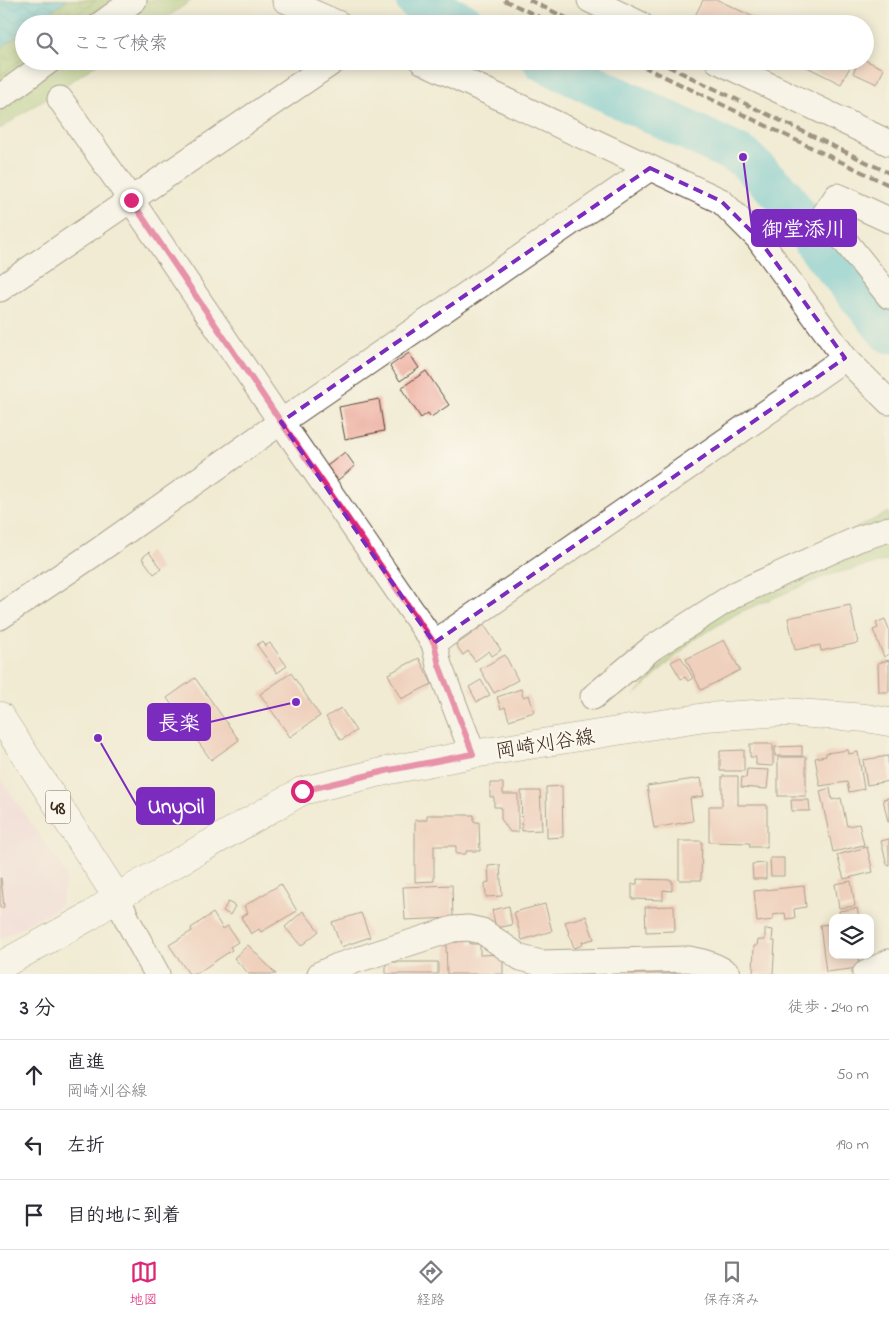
<!DOCTYPE html>
<html lang="ja">
<head>
<meta charset="utf-8">
<style>
	:root { --surface:#fff; --page:#f2f2f3; --text:#2b2b33; --muted:#7c7c81; --line:#e1e1e2; --accent:#db2777 }
	body { margin:0; font-family:"Indie Flower","Klee One",sans-serif; background:var(--page); color:var(--text) }
	.controls { position:absolute; right:15px; bottom:15px; display:grid; overflow:hidden; border-radius:10px; box-shadow:0 2px 12px #0003 }
	.controls button { width:45px; height:45px; display:grid; place-items:center; padding:0; border:0; border-bottom:1px solid var(--line); background:var(--surface); color:var(--text); font:25px sans-serif }
	.stop { position:absolute; width:15px; height:15px; margin:-11px; border:4px solid #db2777; border-radius:50%; background:#fff }
	.stop.end { background:#db2777; border-color:#fff; box-shadow:0 1px 5px #0008 }
	.list { margin:0; padding:0; list-style:none }
	h2 { display:flex; justify-content:space-between; align-items:center; height:65px; margin:0; padding:0 20px; font-size:21px }
	h2 small { font-size:16px; font-weight:400; color:var(--muted) }
	.list li { display:grid; grid-template-columns:32px 1fr auto; gap:15px; align-items:center; box-sizing:border-box; height:70px; padding:0 20px; border-top:1px solid var(--line) }
	.list b { display:block; font-size:19px; white-space:nowrap }
	.list p { margin:0; font-size:16px; white-space:nowrap; color:var(--muted) }
	.list em { font-size:16px; font-style:normal; color:var(--muted) }
	.icon { flex:none; width:28px; height:28px; fill:none; stroke:currentColor; stroke-width:2; stroke-linecap:round; stroke-linejoin:round }
	.map { position:relative; flex:none; width:889px; height:974px; overflow:hidden }
	.search { position:absolute; background:var(--surface); box-shadow:0 2px 12px #0003; left:15px; right:15px; top:15px; height:55px; display:flex; align-items:center; gap:12px; box-sizing:border-box; padding:0 18px; border-radius:28px; color:var(--muted); font-size:19px }
	.sheet { height:275px; background:var(--surface) }
	nav { display:flex; justify-content:space-around; align-items:center; box-sizing:border-box; height:70px; border-top:1px solid var(--line); background:var(--surface); font-size:14px; color:var(--muted) }
	nav a { display:grid; justify-items:center; gap:2px }
	nav .on { color:var(--accent) }
	.map>svg:first-child { display:block }
	.built { fill:#f4cfdc }
	.grass { fill:#9cc06a; stroke:#6c7544 }
	.wetland { fill:url(#wetland-marsh); stroke:#6c7544 }
	.water { fill:url(#water-waves); stroke:#4a7678 }
	.lines { fill:none; stroke-linecap:round; stroke-linejoin:round }
	.river { stroke:#58c3d2; stroke-width:41 }
	.building { fill:#eeb0a3 }
	.street-casing { stroke:#564739; stroke-width:27 }
	.secondary-casing { stroke:#564739; stroke-width:29 }
	.primary-casing { stroke:#564739; stroke-width:29 }
	.street { stroke:#fff; stroke-width:25 }
	.secondary { stroke:#fff; stroke-width:28 }
	.primary { stroke:#fff; stroke-width:28 }
	.rail { stroke:#3b2a1e; stroke-width:4; stroke-dasharray:8 4; stroke-linecap:butt }
	.route { stroke:#db2777; stroke-width:6 }
	.marked { fill:none; stroke:#7b2cbf; stroke-width:4; stroke-dasharray:10 6; stroke-linejoin:round }
	.labels { text-anchor:middle; stroke-width:4.5; stroke-linejoin:round; paint-order:stroke }
	.shield { fill:#fbf7ec; stroke:#75685c; stroke-width:1 }
	.shield-label { font-size:19px; font-weight:bold; fill:#3b2a1e }
	.street-label { font-size:20px; fill:#3b2a1e; stroke:#fbf7ec }
	.leader { fill:none; stroke:#7b2cbf; stroke-width:2 }
	.callout-dot { fill:#7b2cbf; stroke:#fbf7ec; stroke-width:2 }
	.callout { fill:#7b2cbf; stroke:#7b2cbf; stroke-width:2 }
	.callout-label { font-size:21px; text-anchor:middle; font-weight:bold; fill:#fff }
</style>
</head>
<body>
<div class="map">
<svg width="889" height="974" viewBox="0 0 889 974">
	<defs>
		<pattern id="wetland-marsh" width="20" height="14" patternUnits="userSpaceOnUse" patternTransform="scale(1.25)"><rect width="20" height="14" fill="#9cc06a"/><path d="M1 5h8M5 5V1M11 12h8M15 12V8" fill="none" stroke="#809c57"/></pattern>
		<pattern id="water-waves" width="16" height="10" patternUnits="userSpaceOnUse" patternTransform="scale(1.25)"><rect width="16" height="10" fill="#58c3d2"/><path d="M0 5q4-4 8 0t8 0" fill="none" stroke="#4a9faa"/></pattern>
	</defs>
	<rect width="100%" height="100%" fill="#fbf7ec"/>
	<filter id="ink" filterUnits="userSpaceOnUse"><feTurbulence type="fractalNoise" baseFrequency=".02" numOctaves="2"/><feDisplacementMap in="SourceGraphic" scale="10" xChannelSelector="R" yChannelSelector="G"/><feConvolveMatrix kernelMatrix="1 2 1 2 8 2 1 2 1" color-interpolation-filters="sRGB"/></filter>
	<filter id="wash" filterUnits="userSpaceOnUse"><feTurbulence type="fractalNoise" baseFrequency=".0096" numOctaves="4" result="noise"/><feDisplacementMap in="SourceGraphic" scale="20" xChannelSelector="R" yChannelSelector="G"/><feGaussianBlur stdDeviation="1.12" result="paint"/><feColorMatrix in="noise" values="0 0 0 0 0 0 0 0 0 0 0 0 0 0 0 0 0 1.4 0 .05"/><feComposite in="paint" operator="in"/></filter>
	<g filter="url(#wash)">
		<rect width="100%" height="100%" fill="#f1ebd3"/>
		<polygon class="built" points="0,777 67,876 60,906 0,940"/>
		<g class="grass">
			<polygon points="72,0 192,0 157,24 39,24"/>
			<polygon points="24,35 24,61 101,61 0,129 0,52"/>
			<polygon points="889,512 889,560 828,575 738,613 692,641 634,696 730,589"/>
		</g>
		<polygon class="wetland" points="22,0 96,0 66,24 24,24 24,57 0,76 0,25"/>
		<polygon class="water" points="0,0 67,0 34,24 24,24 24,31 0,49"/>
		<g class="lines">
			<g class="river">
				<polyline points="416,0 465,24"/>
				<polyline points="543,61 743,157 783,195 818,247 889,333"/>
			</g>
		</g>
		<g id="blocks">
			<g class="building">
				<polygon points="703,0 718,0 768,24 702,24 693,20"/>
				<polygon points="865,60 884,69 877,84 853,73 859,61"/>
				<polygon points="795,61 853,61 841,84"/>
				<polygon points="409,353 419,368 400,381 390,366"/>
				<polygon points="426,371 449,405 431,417 428,413 421,418 401,388"/>
				<polygon points="379,399 384,431 345,439 339,407"/>
				<polygon points="345,452 355,466 338,480 327,466"/>
				<polygon points="149,552 161,569 154,574 142,558"/>
				<polygon points="850,605 858,643 821,651 820,645 795,650 788,618"/>
				<polygon points="885,619 889,629 889,654 884,657 873,630 878,628 876,623"/>
				<polygon points="484,625 501,650 492,656 489,651 475,661 468,651 463,655 456,645"/>
				<polygon points="724,640 740,670 701,690 686,659"/>
				<polygon points="262,641 265,646 270,643 287,666 277,673 257,645"/>
				<polygon points="505,655 518,680 494,693 480,669"/>
				<polygon points="681,657 693,678 688,681 685,677 681,679 671,662"/>
				<polygon points="419,658 432,684 401,699 388,674"/>
				<polygon points="889,660 889,692 879,692 878,663"/>
				<polygon points="291,673 320,716 290,737 260,694"/>
				<polygon points="195,678 239,740 211,760 167,698"/>
				<polygon points="481,680 490,695 477,702 469,687"/>
				<polygon points="521,689 523,697 529,695 534,712 509,720 505,707 501,709 497,697"/>
				<polygon points="341,708 356,731 341,740 326,717"/>
				<polygon points="750,744 773,744 773,766 756,765 756,757 750,757"/>
				<polygon points="802,746 802,756 775,756 775,747"/>
				<polygon points="744,750 744,771 720,771 720,751"/>
				<polygon points="848,750 849,754 858,752 864,789 849,792 847,782 820,786 815,758 826,756 826,753"/>
				<polygon points="888,756 889,781 867,785 863,760"/>
				<rect x="778" y="757" width="28" height="39"/>
				<polygon points="747,769 769,770 767,789 741,787 742,777 746,778"/>
				<polygon points="722,776 738,776 738,805 767,805 767,847 749,847 750,843 709,842 709,806 722,806"/>
				<polygon points="701,778 704,796 690,798 693,821 654,828 647,786"/>
				<polygon points="490,783 503,783 503,794 518,794 518,832 510,832 501,819 501,807 494,807 494,797 490,797"/>
				<polygon points="562,786 563,837 547,838 546,787"/>
				<polygon points="830,788 832,800 841,798 847,826 859,824 864,845 833,852 820,791"/>
				<polygon points="521,791 540,791 542,830 522,831"/>
				<polygon points="889,798 889,822 888,822 883,799"/>
				<polygon points="791,800 809,800 810,811 792,811"/>
				<polygon points="427,815 474,815 474,822 479,822 480,851 466,851 466,854 456,854 456,846 434,846 434,881 415,882 415,820 427,820"/>
				<polygon points="889,839 889,865 887,865 881,841"/>
				<polygon points="679,841 702,841 701,880 679,880"/>
				<polygon points="867,847 873,872 844,879 837,855"/>
				<polygon points="770,858 784,858 784,876 771,876"/>
				<polygon points="766,863 766,879 753,879 752,864"/>
				<polygon points="500,865 502,896 486,897 485,883 489,882 488,866"/>
				<polygon points="0,878 1,878 4,907 0,908"/>
				<polygon points="637,879 672,880 672,891 663,890 663,900 632,899 632,884 637,884"/>
				<polygon points="851,881 855,906 839,908 835,884"/>
				<polygon points="281,884 297,911 261,932 259,929 251,934 241,917 248,913 244,906"/>
				<polygon points="452,885 453,918 405,920 403,887"/>
				<polygon points="804,886 806,907 794,909 795,918 786,919 785,913 773,915 773,920 757,922 754,891"/>
				<polygon points="228,902 235,906 230,915 223,911"/>
				<polygon points="545,904 552,931 522,940 514,912"/>
				<polygon points="509,906 512,925 496,928 492,910"/>
				<polygon points="674,906 675,931 646,932 645,907"/>
				<polygon points="857,908 859,918 840,918 839,911"/>
				<polygon points="303,911 319,931 301,946 285,927"/>
				<polygon points="213,913 223,929 228,926 238,942 230,947 232,950 196,974 189,974 169,945 192,931 191,928"/>
				<polygon points="361,913 370,937 341,947 332,922"/>
				<polygon points="586,916 594,939 582,942 583,945 574,948 565,922"/>
				<polygon points="833,924 833,955 858,955 859,968 826,972 820,925"/>
				<polygon points="765,929 773,930 772,941 775,941 773,974 753,974 754,946 757,946 758,940 765,940"/>
				<polygon points="457,939 470,939 470,944 480,944 480,955 503,954 503,974 447,974 446,942 458,942"/>
				<polygon points="248,945 276,974 249,974 234,958"/>
				<rect x="386" y="962" width="52" height="12"/>
				<polygon points="675,969 676,974 628,974 628,970"/>
			</g>
		</g>
	</g>
	<g filter="url(#ink)">
		<use href="#blocks" fill-opacity="0" stroke="#564739" stroke-width="1"/>
		<g class="lines">
			<defs>
				<g id="street">
					<polyline points="285,0 339,24"/>
					<polyline points="590,0 640,24"/>
					<polyline points="101,24 134,0"/>
					<polyline points="422,61 721,201 758,238 845,358 889,402"/>
					<polyline points="718,61 889,143"/>
					<polyline points="0,97 49,61"/>
					<polyline points="60,99 131,200 281,422 650,168"/>
					<polyline points="889,220 837,196 824,215 889,296"/>
					<polyline points="0,289 334,61"/>
					<polyline points="0,617 95,553 281,422 434,643"/>
					<polyline points="593,697 652,648 736,594 858,539 889,529"/>
					<polyline points="473,754 439,665 434,643 845,358"/>
					<polyline points="117,897 129,923 157,974"/>
					<path d="M320 974 338 966 453 929 468 928 482 931 521 958 541 963 689 959C704 962 716 965 728 974"/>
					<polyline points="865,974 889,962"/>
				</g>
				<polyline id="secondary" points="0,966 90,916 117,897"/>
				<polyline id="primary" points="0,716 117,897 302,791 390,770 473,754 705,717 785,712 866,718 889,722"/>
			</defs>
			<use href="#street" class="street-casing"/>
			<use href="#secondary" class="secondary-casing"/>
			<use href="#primary" class="primary-casing"/>
			<use href="#street" class="street"/>
			<use href="#secondary" class="secondary"/>
			<use href="#primary" class="primary"/>
			<g class="rail">
				<polyline points="504,0 554,24"/>
				<polyline points="529,0 579,24"/>
				<polyline points="632,61 889,185"/>
				<polyline points="657,61 889,173"/>
			</g>
		</g>
	</g>
	<g class="lines" filter="url(#ink)">
		<polyline class="route" points="131,200 281,422 434,643 439,665 473,754 390,770 302,791"/>
	</g>
	<path d="M0 0H889V974H0ZM650 168 721 201 758 238 845 358 434 643 281 422Z" fill="#f1ebd3" fill-opacity=".55" fill-rule="evenodd"/>
	<path class="marked" d="M650 168 721 201 758 238 845 358 434 643 281 422Z"/>
	<g class="labels">
		<rect class="shield" x="45.5" y="790.5" width="25" height="33" rx="4"/>
		<g class="shield-label">
			<text x="58" y="814">48</text>
		</g>
		<g class="street-label">
			<text transform="translate(545 743) rotate(-9)" y="7">岡崎刈谷線</text>
		</g>
	</g>
	<path class="leader" d="M743 157L752 228M296 702L210 722M98 738L137 806"/>
	<g class="callout-dot">
		<circle cx="743" cy="157" r="5"/>
		<circle cx="296" cy="702" r="5"/>
		<circle cx="98" cy="738" r="5"/>
	</g>
	<g class="callout">
		<rect x="752" y="210" width="104" height="36" rx="5"/>
		<rect x="148" y="704" width="62" height="36" rx="5"/>
		<rect x="137" y="788" width="77" height="36" rx="5"/>
	</g>
	<g class="callout-label">
		<text x="804" y="236">御堂添川</text>
		<text x="179" y="730">長楽</text>
		<text x="176" y="813">UnyOil</text>
	</g>
</svg>
<div class="controls">
<button><svg class="icon" aria-label="layers" viewBox="0 0 24 24"><path d="M12 4l9 5-9 5-9-5zM3 14l9 5 9-5"/></svg></button>
</div>
<div class="stop" style="left:302px;top:791px"></div>
<div class="stop end" style="left:131px;top:200px"></div>
<div class="search"><svg class="icon" aria-label="search" viewBox="0 0 24 24"><circle cx="10" cy="10" r="6"/><path d="M15 15l6 6"/></svg>ここで検索</div>
</div>
<section class="sheet">
<h2>3 分<small>徒歩 · 240 m</small></h2>
<ul class="list">
<li><svg class="icon" aria-label="ahead" viewBox="0 0 24 24"><path d="M12 20V5M6 11l6-6 6 6"/></svg><div><b>直進</b><p>岡崎刈谷線</p></div><em>50 m</em></li>
<li><svg class="icon" aria-label="left" viewBox="0 0 24 24"><path d="M17 20v-9H6M10 6l-5 5 5 5"/></svg><div><b>左折</b></div><em>190 m</em></li>
<li><svg class="icon" aria-label="arrive" viewBox="0 0 24 24"><path d="M6 21V4h12l-3 4 3 4H6"/></svg><div><b>目的地に到着</b></div></li>
</ul>
</section>
<nav>
<a class="on"><svg class="icon" aria-label="map" viewBox="0 0 24 24"><path d="M3 6l6-2 6 2 6-2v14l-6 2-6-2-6 2zM9 4v14M15 6v14"/></svg>地図</a>
<a><svg class="icon" aria-label="directions" viewBox="0 0 24 24"><path d="M12 3l9 9-9 9-9-9zM9 14v-3h6M13 9l2 2-2 2"/></svg>経路</a>
<a><svg class="icon" aria-label="saved" viewBox="0 0 24 24"><path d="M7 4h10v16l-5-4-5 4z"/></svg>保存済み</a>
</nav>
</body>
</html>
